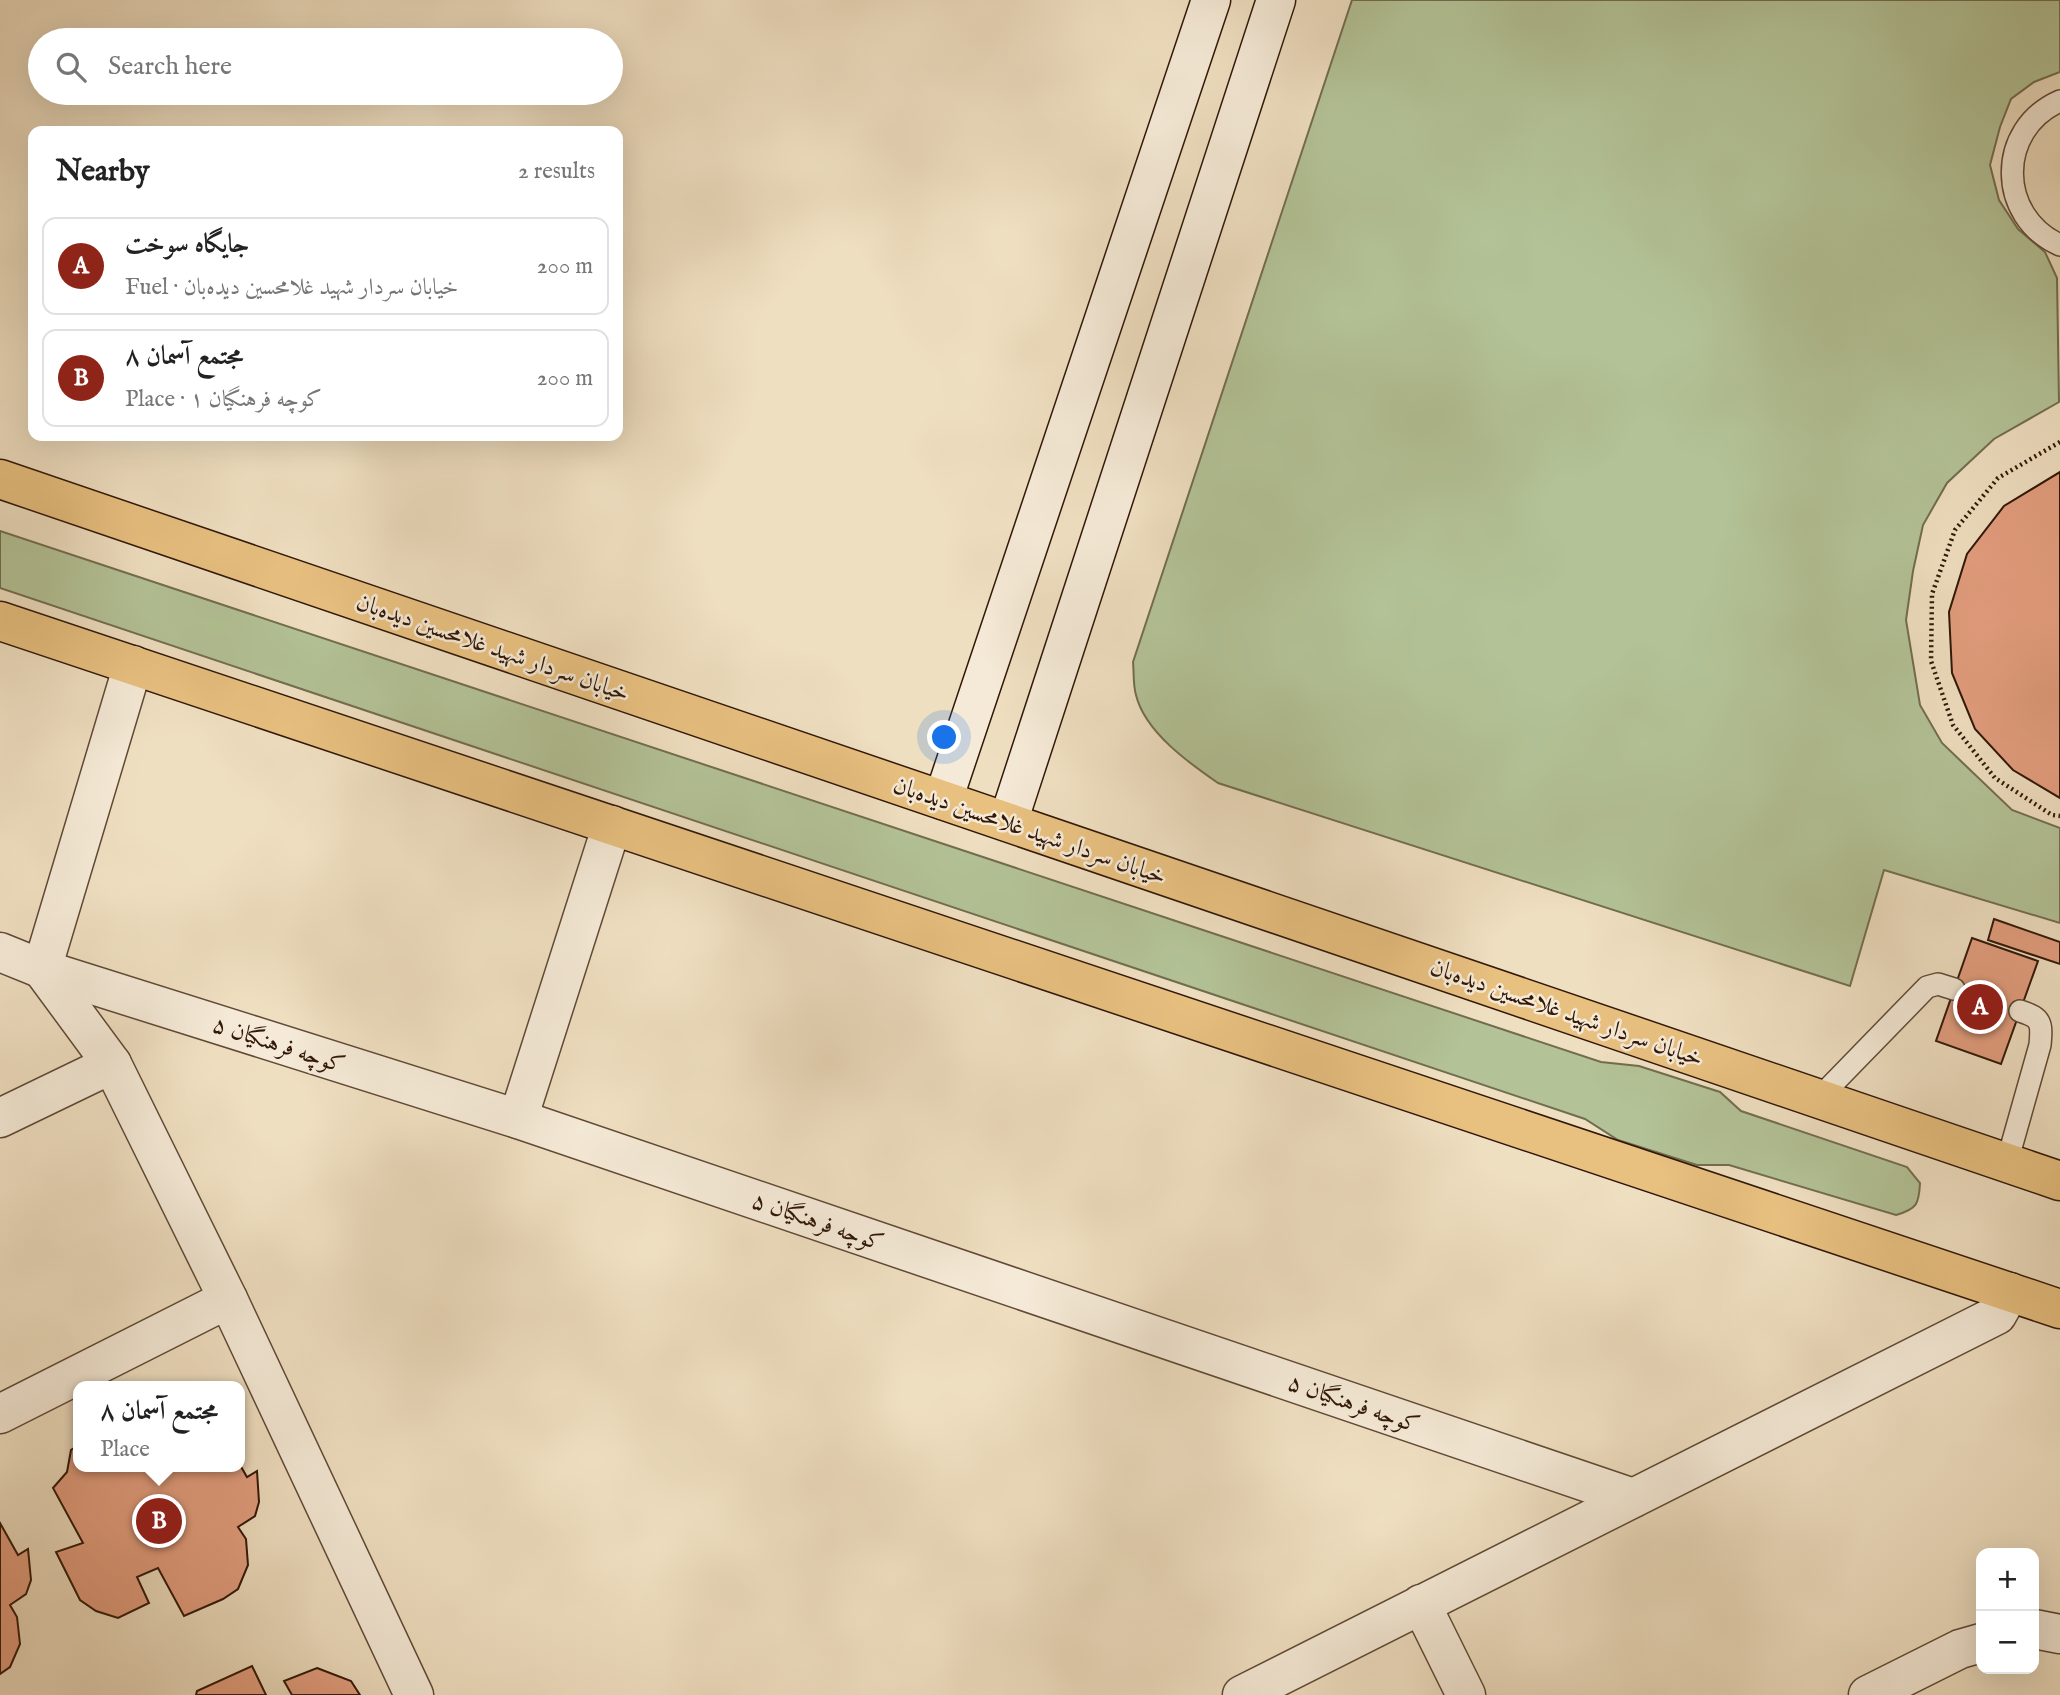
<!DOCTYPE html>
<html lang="en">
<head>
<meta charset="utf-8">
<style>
	:root { --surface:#fff; --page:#f6f6f6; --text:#222; --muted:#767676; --line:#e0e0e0; --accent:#8f2418 }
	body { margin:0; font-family:"IM FELL English",Amiri,serif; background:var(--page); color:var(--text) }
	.controls { position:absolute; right:21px; bottom:21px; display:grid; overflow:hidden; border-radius:14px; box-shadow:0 7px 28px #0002 }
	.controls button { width:63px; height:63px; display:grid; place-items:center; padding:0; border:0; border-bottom:2px solid var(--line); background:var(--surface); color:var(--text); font:35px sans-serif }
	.you { position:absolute; left:945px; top:738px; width:24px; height:24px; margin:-18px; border:5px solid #fff; border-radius:50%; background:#1a73e8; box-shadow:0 0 0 10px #1a73e833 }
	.badge { display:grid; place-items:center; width:46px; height:46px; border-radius:50%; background:var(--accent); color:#fff; font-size:23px; font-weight:700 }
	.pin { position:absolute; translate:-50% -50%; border:4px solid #fff; box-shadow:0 2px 7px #0006 }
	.popup { position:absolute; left:73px; top:1381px; width:172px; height:91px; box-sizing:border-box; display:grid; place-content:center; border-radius:14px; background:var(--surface); filter:drop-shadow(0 2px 5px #0005); font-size:23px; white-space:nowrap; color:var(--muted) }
	.popup b { font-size:26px; color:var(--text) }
	.popup::after { content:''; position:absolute; left:50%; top:100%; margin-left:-14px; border:14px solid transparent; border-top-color:var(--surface) }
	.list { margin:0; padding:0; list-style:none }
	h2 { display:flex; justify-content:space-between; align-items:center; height:91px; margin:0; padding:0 28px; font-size:30px }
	h2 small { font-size:23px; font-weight:400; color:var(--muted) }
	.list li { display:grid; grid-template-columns:46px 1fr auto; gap:21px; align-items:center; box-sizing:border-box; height:98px; margin:0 14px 14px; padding:0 14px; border:2px solid var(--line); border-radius:14px }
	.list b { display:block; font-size:26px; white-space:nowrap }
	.list p { margin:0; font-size:23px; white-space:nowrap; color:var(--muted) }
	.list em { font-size:23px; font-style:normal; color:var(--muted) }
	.icon { flex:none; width:38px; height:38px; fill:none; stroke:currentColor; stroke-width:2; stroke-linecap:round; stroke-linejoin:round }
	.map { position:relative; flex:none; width:2060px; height:1695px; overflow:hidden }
	.search { position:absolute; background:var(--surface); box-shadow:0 7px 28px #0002; left:28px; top:28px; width:595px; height:77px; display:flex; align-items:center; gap:18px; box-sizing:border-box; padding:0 24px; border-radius:38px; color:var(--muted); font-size:26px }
	.panel { position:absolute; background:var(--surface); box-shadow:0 7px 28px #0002; left:28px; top:126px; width:595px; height:315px; border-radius:14px }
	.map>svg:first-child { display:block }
	.green { fill:#b3c397; stroke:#726d50; stroke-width:2 }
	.building { fill:#e39e7f; stroke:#301708; stroke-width:2 }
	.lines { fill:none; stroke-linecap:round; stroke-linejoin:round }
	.service-casing { stroke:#604936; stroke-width:24 }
	.minor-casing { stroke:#604936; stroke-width:41 }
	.secondary-casing { stroke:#301708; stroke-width:41 }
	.primary-casing { stroke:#301708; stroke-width:41 }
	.path { stroke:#301708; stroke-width:4.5; stroke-dasharray:2 3.5; stroke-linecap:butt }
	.service { stroke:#f5ead7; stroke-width:21 }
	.minor { stroke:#f5ead7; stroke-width:38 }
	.secondary { stroke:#f5ead7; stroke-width:38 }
	.primary { stroke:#e8c080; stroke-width:38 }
	.labels { text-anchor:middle; stroke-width:5; stroke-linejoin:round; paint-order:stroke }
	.street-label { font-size:24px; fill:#301708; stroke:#f5ead7 }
</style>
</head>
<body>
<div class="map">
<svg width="2060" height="1695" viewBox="0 0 2060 1695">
	<rect width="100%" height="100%" fill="#efdfc1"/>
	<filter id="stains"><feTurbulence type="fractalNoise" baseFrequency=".00286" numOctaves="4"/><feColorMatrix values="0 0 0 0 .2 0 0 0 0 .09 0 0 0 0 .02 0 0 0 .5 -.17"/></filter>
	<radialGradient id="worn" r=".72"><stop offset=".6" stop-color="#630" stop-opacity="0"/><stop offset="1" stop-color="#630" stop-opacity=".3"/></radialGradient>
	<g class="green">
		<path d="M1352 0H2060V72L2034 82 2011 99 2000 127 1990 165 1999 200 2018 229 2045 252 2057 278 2059 402 1994 439 1947 483 1923 525 1913 571 1906 620 1920 705 1942 743 2012 810 2060 828V923L1884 870 1850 986 1218 783C1189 763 1145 732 1136 695 1133 685 1134 672 1133 662Z"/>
		<path d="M0 531 1601 1062 1639 1066 1720 1092 1741 1111 1907 1167 1920 1183C1919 1204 1917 1209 1896 1215L1729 1165H1697L1618 1140 1585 1119 0 588Z"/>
	</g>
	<g class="building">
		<polygon points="2060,472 2060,798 2013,770 1975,729 1952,673 1949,612 1967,554 2004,506"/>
		<polygon points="1994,919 2060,942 2060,964 1988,940"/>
		<polygon points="1972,938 2038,961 2001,1064 1936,1041"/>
		<polygon points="78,1446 78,1467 147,1467 151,1475 170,1467 240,1467 240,1465 247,1477 257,1471 259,1502 255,1516 238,1527 246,1539 248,1565 238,1589 223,1599 184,1616 158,1568 137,1577 149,1603 118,1618 96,1611 80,1600 56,1552 83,1543 53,1488 67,1472 71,1450"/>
		<polygon points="0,1523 18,1555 28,1549 31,1580 26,1594 10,1605 17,1617 20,1644 10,1667 0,1674"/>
		<polygon points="252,1666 266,1695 196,1695 197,1691"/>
		<polygon points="317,1668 351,1681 360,1695 292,1695 284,1681"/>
	</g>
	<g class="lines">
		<defs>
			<g id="service">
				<path d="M2060 101C1996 129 1997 217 2060 245"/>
				<polyline points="1819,1098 1927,987 1938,984 1954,989"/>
				<path d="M2007 1162 2040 1045C2042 1023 2042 1018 2020 1011"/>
			</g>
			<g id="minor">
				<polyline points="133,665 42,969 112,1064 228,1299 414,1695"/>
				<polyline points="0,952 42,969 518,1119 1633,1498"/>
				<polyline points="0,1118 112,1064"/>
				<polyline points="518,1119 612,825"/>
				<polyline points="0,1414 228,1299"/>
				<polyline points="1421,1604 1466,1695"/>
				<polyline points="2034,1629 2060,1634"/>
				<polyline points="1242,1695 1997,1315 2010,1292"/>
				<polyline points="1868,1695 1960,1649 1981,1643"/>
			</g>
			<g id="secondary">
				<polyline points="943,800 1211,0"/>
				<polyline points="1008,822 1276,0"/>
			</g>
			<g id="primary">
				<polyline points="0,479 2060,1181"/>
				<polyline points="0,621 2060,1309"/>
			</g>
		</defs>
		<use href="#service" class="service-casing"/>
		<use href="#minor" class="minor-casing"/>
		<use href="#secondary" class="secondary-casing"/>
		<use href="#primary" class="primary-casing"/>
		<polyline class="path" points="2060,442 1998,478 1955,530 1932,594 1931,661 1953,725 1995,778 2052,815 2060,816"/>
		<use href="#service" class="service"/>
		<use href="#minor" class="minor"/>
		<use href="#secondary" class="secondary"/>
		<use href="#primary" class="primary"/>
	</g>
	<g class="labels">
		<g class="street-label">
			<text transform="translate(493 647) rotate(19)" y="8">خیابان سردار شهید غلامحسین دیده‌بان</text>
			<text transform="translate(1030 830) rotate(19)" y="8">خیابان سردار شهید غلامحسین دیده‌بان</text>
			<text transform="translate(1567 1012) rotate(19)" y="8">خیابان سردار شهید غلامحسین دیده‌بان</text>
			<text transform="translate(279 1044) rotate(18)" y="8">کوچه فرهنگیان ۵</text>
			<text transform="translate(818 1221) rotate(19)" y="8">کوچه فرهنگیان ۵</text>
			<text transform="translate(1354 1403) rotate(19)" y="8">کوچه فرهنگیان ۵</text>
		</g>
	</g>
	<rect width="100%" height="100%" filter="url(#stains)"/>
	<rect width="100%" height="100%" fill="url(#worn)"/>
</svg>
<div class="controls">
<button>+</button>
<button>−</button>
</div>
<div class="you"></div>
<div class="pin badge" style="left:1980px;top:1007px">A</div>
<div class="pin badge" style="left:159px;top:1521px">B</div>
<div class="popup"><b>مجتمع آسمان ۸</b>Place</div>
<div class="search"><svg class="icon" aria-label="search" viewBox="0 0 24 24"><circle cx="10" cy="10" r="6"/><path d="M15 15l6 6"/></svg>Search here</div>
<section class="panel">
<h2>Nearby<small>2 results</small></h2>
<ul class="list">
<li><span class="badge">A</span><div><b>جایگاه سوخت</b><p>Fuel · خیابان سردار شهید غلامحسین دیده‌بان</p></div><em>200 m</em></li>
<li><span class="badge">B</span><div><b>مجتمع آسمان ۸</b><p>Place · کوچه فرهنگیان ۱</p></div><em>200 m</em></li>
</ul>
</section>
</div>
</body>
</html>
